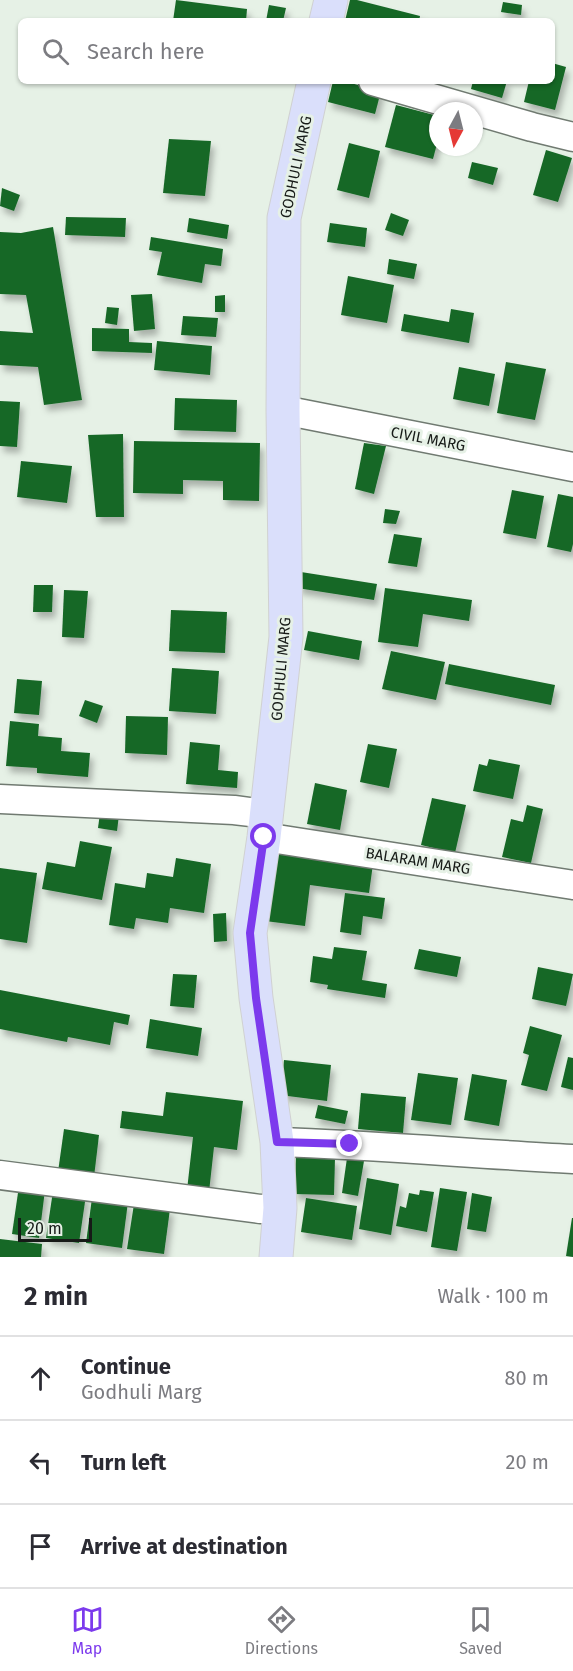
<!DOCTYPE html>
<html lang="en">
<head>
<meta charset="utf-8">
<style>
	:root { --surface:#fff; --page:#f2f2f3; --text:#2b2b33; --muted:#7c7c81; --line:#e1e1e2; --accent:#7c3aed }
	body { margin:0; font-family:"Fira Sans",sans-serif; background:var(--page); color:var(--text) }
	.compass { position:absolute; left:429px; top:102px; width:54px; height:54px; border-radius:50%; background:var(--surface); box-shadow:0 2px 4px #0004; rotate:187deg }
	.scale { position:absolute; left:18px; bottom:15px; width:74px; box-sizing:border-box; padding-left:6px; border:3px solid #161a17; border-top:0; font-size:16px; line-height:21px; white-space:nowrap; color:#161a17; -webkit-text-stroke:4px #e6f1e6; paint-order:stroke }
	.stop { position:absolute; width:18px; height:18px; margin:-14px; border:4px solid #7c3aed; border-radius:50%; background:#fff }
	.stop.end { background:#7c3aed; border-color:#fff; box-shadow:0 2px 6px #0008 }
	.list { margin:0; padding:0; list-style:none }
	h2 { display:flex; justify-content:space-between; align-items:center; height:78px; margin:0; padding:0 24px; font-size:26px }
	h2 small { font-size:20px; font-weight:400; color:var(--muted) }
	.list li { display:grid; grid-template-columns:39px 1fr auto; gap:18px; align-items:center; box-sizing:border-box; height:84px; padding:0 24px; border-top:2px solid var(--line) }
	.list b { display:block; font-size:22px; white-space:nowrap }
	.list p { margin:0; font-size:20px; white-space:nowrap; color:var(--muted) }
	.list em { font-size:20px; font-style:normal; color:var(--muted) }
	.icon { flex:none; width:33px; height:33px; fill:none; stroke:currentColor; stroke-width:2; stroke-linecap:round; stroke-linejoin:round }
	.map { position:relative; flex:none; width:573px; height:1257px; overflow:hidden }
	.search { position:absolute; background:var(--surface); box-shadow:0 2px 4px #0004; left:18px; right:18px; top:18px; height:66px; display:flex; align-items:center; gap:15px; box-sizing:border-box; padding:0 21px; border-radius:9px; color:var(--muted); font-size:22px }
	.sheet { height:330px; background:var(--surface) }
	nav { display:flex; justify-content:space-around; align-items:center; box-sizing:border-box; height:84px; border-top:2px solid var(--line); background:var(--surface); font-size:16px; color:var(--muted) }
	nav a { display:grid; justify-items:center; gap:3px }
	nav .on { color:var(--accent) }
	.map>svg:first-child { display:block }
	.building { fill:#176727; filter:url(#shadow) }
	.lines { fill:none; stroke-linecap:round; stroke-linejoin:round }
	.minor-casing { stroke:#707a71; stroke-width:31 }
	.major-casing { stroke:#d0d1d1; stroke-width:35 }
	.minor { stroke:#fff; stroke-width:28 }
	.major { stroke:#dadffb; stroke-width:33 }
	.route { stroke:#7c3aed; stroke-width:8 }
	.labels { text-anchor:middle; stroke-width:6; stroke-linejoin:round; paint-order:stroke }
	.street-label { font-size:15px; fill:#161a17; stroke:#e6f1e6 }
</style>
</head>
<body>
<div class="map">
<svg width="573" height="1257" viewBox="0 0 573 1257">
	<defs>
		<filter id="shadow"><feDropShadow dx="3.5" dy="6" stdDeviation="3" flood-color="#0004"/></filter>
	</defs>
	<rect width="100%" height="100%" fill="#e6f1e6"/>
	<g class="building">
		<polygon points="176,0 247,9 246,21 173,21"/>
		<polygon points="350,0 357,0 420,16 419,21 345,21"/>
		<polygon points="503,2 522,5 521,15 501,12"/>
		<polygon points="269,5 286,8 283,21 266,21"/>
		<polygon points="552,63 566,67 555,110 524,102 529,81 552,81"/>
		<polygon points="333,81 343,81 381,91 375,114 328,102"/>
		<polygon points="473,81 507,81 502,98 471,89"/>
		<polygon points="396,105 438,116 438,140 433,159 385,147"/>
		<polygon points="169,139 211,141 205,196 163,193"/>
		<polygon points="349,143 380,151 369,198 337,190"/>
		<polygon points="546,150 572,158 558,202 533,195"/>
		<polygon points="472,162 498,168 493,185 468,178"/>
		<polygon points="2,188 20,195 14,211 0,206"/>
		<polygon points="391,213 409,220 403,236 385,230"/>
		<polygon points="66,217 126,218 125,237 65,235"/>
		<polygon points="189,218 229,225 227,239 187,232"/>
		<polygon points="330,223 367,228 365,247 327,242"/>
		<polygon points="53,227 82,400 44,405 38,367 0,365 0,331 33,333 26,295 0,294 0,232 21,233"/>
		<polygon points="151,237 223,249 221,266 205,264 202,283 157,275 162,252 149,250"/>
		<polygon points="389,259 417,264 414,279 387,274"/>
		<polygon points="348,276 394,285 387,323 341,315"/>
		<polygon points="152,294 155,329 134,331 131,295"/>
		<polygon points="225,295 225,312 215,312 215,296"/>
		<polygon points="107,307 119,308 117,325 105,323"/>
		<polygon points="451,309 474,313 469,343 401,331 404,314 449,322"/>
		<polygon points="183,316 218,318 216,337 181,335"/>
		<polygon points="92,328 129,329 129,342 152,343 152,353 92,351"/>
		<polygon points="157,341 212,346 210,375 154,370"/>
		<polygon points="506,362 546,369 535,420 497,413"/>
		<polygon points="459,367 495,374 489,406 453,399"/>
		<polygon points="175,398 237,400 236,432 174,430"/>
		<polygon points="0,401 20,402 17,447 0,446"/>
		<polygon points="123,434 124,517 96,517 88,435"/>
		<polygon points="134,441 260,443 259,501 223,500 223,481 183,480 183,494 133,493"/>
		<polygon points="364,443 386,446 374,494 355,489"/>
		<polygon points="21,461 72,466 67,503 17,497"/>
		<polygon points="512,490 544,496 536,539 503,533"/>
		<polygon points="558,494 573,497 573,544 571,552 547,547"/>
		<polygon points="385,509 400,511 396,524 383,523"/>
		<polygon points="394,534 422,538 417,567 388,563"/>
		<polygon points="301,572 377,584 374,600 297,588"/>
		<polygon points="34,585 53,585 52,612 33,612"/>
		<polygon points="385,588 472,600 469,621 423,614 418,647 378,642"/>
		<polygon points="64,590 88,591 84,638 62,637"/>
		<polygon points="171,610 227,612 225,653 169,651"/>
		<polygon points="308,631 362,641 359,660 304,650"/>
		<polygon points="391,651 445,662 436,700 382,689"/>
		<polygon points="449,664 555,685 551,705 445,684"/>
		<polygon points="172,668 219,671 216,714 169,711"/>
		<polygon points="17,679 42,681 39,715 14,713"/>
		<polygon points="85,700 103,706 97,723 79,716"/>
		<polygon points="126,716 168,717 167,755 125,753"/>
		<polygon points="10,721 39,724 38,736 62,738 61,751 90,753 88,777 37,773 37,768 6,766"/>
		<polygon points="190,742 220,745 218,770 238,772 237,788 186,784"/>
		<polygon points="368,744 397,749 389,788 360,782"/>
		<polygon points="489,759 520,765 513,799 473,791 479,764 487,766"/>
		<polygon points="315,783 347,790 340,830 307,824"/>
		<polygon points="432,798 466,805 455,853 421,845"/>
		<polygon points="527,805 543,809 531,863 502,857 511,819 523,822"/>
		<polygon points="100,813 119,815 117,831 98,828"/>
		<polygon points="80,841 112,847 102,900 42,889 47,862 75,867"/>
		<polygon points="270,850 373,864 369,893 310,885 305,926 265,921"/>
		<polygon points="176,858 211,864 204,913 170,908 168,923 136,918 134,929 109,925 115,883 145,888 147,873 173,877"/>
		<polygon points="0,868 37,873 27,943 0,939"/>
		<polygon points="345,893 385,898 382,919 363,916 361,935 340,932"/>
		<polygon points="226,913 227,941 214,942 213,914"/>
		<polygon points="334,947 367,951 362,980 387,984 385,998 327,989 328,985 310,982 313,956 332,959"/>
		<polygon points="419,949 461,957 457,977 414,969"/>
		<polygon points="538,967 573,974 566,1006 532,999"/>
		<polygon points="173,974 197,975 194,1008 170,1006"/>
		<polygon points="0,990 130,1015 128,1025 114,1022 110,1045 68,1037 67,1042 0,1029"/>
		<polygon points="150,1019 202,1028 198,1056 146,1048"/>
		<polygon points="530,1026 562,1035 547,1091 521,1085 529,1055 523,1053"/>
		<polygon points="568,1057 573,1058 573,1090 561,1087"/>
		<polygon points="284,1060 331,1065 327,1101 280,1095"/>
		<polygon points="418,1073 458,1078 451,1125 411,1120"/>
		<polygon points="472,1074 507,1080 499,1126 464,1120"/>
		<polygon points="166,1092 243,1101 237,1150 214,1147 209,1192 187,1190 193,1137 120,1128 122,1111 163,1116"/>
		<polygon points="361,1093 406,1097 403,1133 358,1129"/>
		<polygon points="318,1105 348,1111 345,1124 315,1118"/>
		<polygon points="64,1129 99,1135 94,1177 58,1172"/>
		<polygon points="296,1156 335,1158 334,1195 294,1194"/>
		<polygon points="347,1158 364,1161 358,1196 342,1193"/>
		<polygon points="367,1178 399,1184 391,1235 359,1229"/>
		<polygon points="19,1186 45,1190 39,1238 12,1234"/>
		<polygon points="440,1188 467,1192 457,1251 431,1247"/>
		<polygon points="420,1190 434,1192 427,1232 396,1226 400,1206 406,1208 409,1193 419,1195"/>
		<polygon points="53,1191 86,1195 79,1243 46,1238"/>
		<polygon points="472,1193 492,1197 486,1232 467,1229"/>
		<polygon points="92,1198 128,1202 122,1248 86,1243"/>
		<polygon points="306,1198 357,1206 352,1240 301,1232"/>
		<polygon points="134,1204 170,1209 164,1254 127,1249"/>
		<polygon points="572,1218 573,1218 573,1257 566,1256"/>
		<polygon points="0,1239 42,1244 41,1257 0,1257"/>
	</g>
	<g class="lines">
		<defs>
			<g id="minor">
				<polyline points="373,81 532,127 573,137"/>
				<polyline points="283,410 573,467"/>
				<polyline points="0,799 234,810 266,814"/>
				<polyline points="264,837 573,885"/>
				<path d="M277 1142C376 1145 474 1154 573 1159"/>
				<polyline points="0,1175 260,1209 280,1208"/>
			</g>
			<g id="major">
				<polyline points="326,21 331,0"/>
				<polyline points="276,1257 280,1208 277,1142 256,998 250,933 264,837 286,637 283,410 284,218 314,81"/>
			</g>
		</defs>
		<use href="#minor" class="minor-casing"/>
		<use href="#major" class="major-casing"/>
		<use href="#minor" class="minor"/>
		<use href="#major" class="major"/>
	</g>
	<g class="lines">
		<polyline class="route" points="264,837 250,933 256,998 277,1142 350,1144"/>
	</g>
	<g class="labels">
		<g class="street-label">
			<text transform="translate(296 167) rotate(-78)" y="5">GODHULI MARG</text>
			<text transform="translate(428 439) rotate(11)" y="5">CIVIL MARG</text>
			<text transform="translate(281 669) rotate(-85)" y="5">GODHULI MARG</text>
			<text transform="translate(418 861) rotate(9)" y="5">BALARAM MARG</text>
		</g>
	</g>
</svg>
<svg class="compass" viewBox="-18 -18 36 36"><path d="M0-13l5 13h-10z" fill="#e53935"/><path d="M0 13l5-13h-10z" fill="#7c7c81"/></svg>
<div class="scale">20 m</div>
<div class="stop" style="left:264px;top:837px"></div>
<div class="stop end" style="left:350px;top:1144px"></div>
<div class="search"><svg class="icon" aria-label="search" viewBox="0 0 24 24"><circle cx="10" cy="10" r="6"/><path d="M15 15l6 6"/></svg>Search here</div>
</div>
<section class="sheet">
<h2>2 min<small>Walk · 100 m</small></h2>
<ul class="list">
<li><svg class="icon" aria-label="ahead" viewBox="0 0 24 24"><path d="M12 20V5M6 11l6-6 6 6"/></svg><div><b>Continue</b><p>Godhuli Marg</p></div><em>80 m</em></li>
<li><svg class="icon" aria-label="left" viewBox="0 0 24 24"><path d="M17 20v-9H6M10 6l-5 5 5 5"/></svg><div><b>Turn left</b></div><em>20 m</em></li>
<li><svg class="icon" aria-label="arrive" viewBox="0 0 24 24"><path d="M6 21V4h12l-3 4 3 4H6"/></svg><div><b>Arrive at destination</b></div></li>
</ul>
</section>
<nav>
<a class="on"><svg class="icon" aria-label="map" viewBox="0 0 24 24"><path d="M3 6l6-2 6 2 6-2v14l-6 2-6-2-6 2zM9 4v14M15 6v14"/></svg>Map</a>
<a><svg class="icon" aria-label="directions" viewBox="0 0 24 24"><path d="M12 3l9 9-9 9-9-9zM9 14v-3h6M13 9l2 2-2 2"/></svg>Directions</a>
<a><svg class="icon" aria-label="saved" viewBox="0 0 24 24"><path d="M7 4h10v16l-5-4-5 4z"/></svg>Saved</a>
</nav>
</body>
</html>
